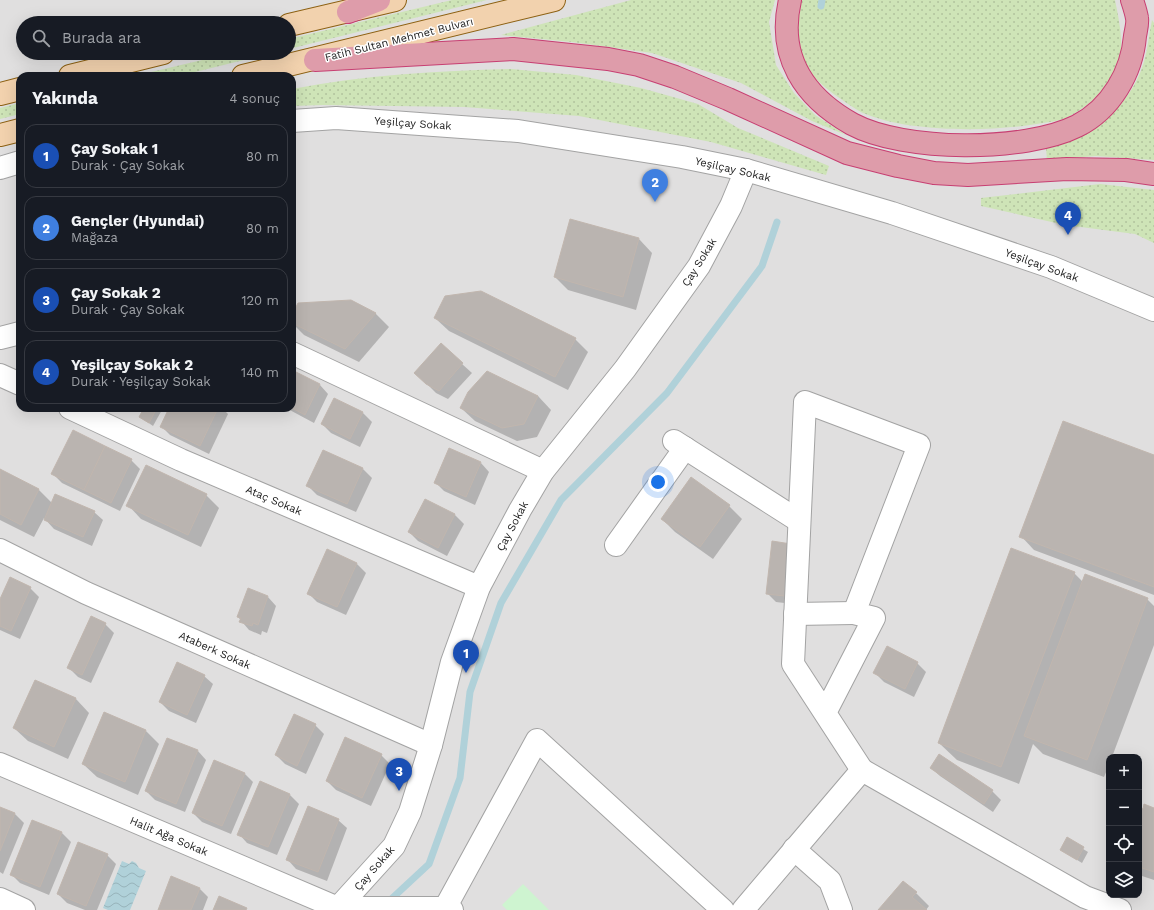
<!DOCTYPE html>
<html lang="tr">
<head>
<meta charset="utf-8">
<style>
	:root { --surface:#171b24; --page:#20242c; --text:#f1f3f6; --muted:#9ea1a6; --line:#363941; --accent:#1a73e8 }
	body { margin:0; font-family:"Work Sans",sans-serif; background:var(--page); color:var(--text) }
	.controls { position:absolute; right:12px; bottom:12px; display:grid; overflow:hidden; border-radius:8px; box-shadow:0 4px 16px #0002 }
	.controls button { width:36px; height:36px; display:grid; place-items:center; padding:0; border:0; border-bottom:1px solid var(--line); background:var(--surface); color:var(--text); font:20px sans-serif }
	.you { position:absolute; left:658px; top:482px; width:14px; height:14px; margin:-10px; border:3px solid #fff; border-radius:50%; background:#1a73e8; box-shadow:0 0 0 6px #1a73e833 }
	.badge { display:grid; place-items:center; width:26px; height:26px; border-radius:50%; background:var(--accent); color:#fff; font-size:13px; font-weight:700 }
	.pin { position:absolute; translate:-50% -33px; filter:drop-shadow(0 1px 2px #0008) }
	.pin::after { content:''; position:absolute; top:21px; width:14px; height:12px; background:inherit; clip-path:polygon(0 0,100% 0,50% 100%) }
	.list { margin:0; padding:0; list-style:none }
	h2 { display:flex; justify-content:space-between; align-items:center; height:52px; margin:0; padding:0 16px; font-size:17px }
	h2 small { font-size:13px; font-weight:400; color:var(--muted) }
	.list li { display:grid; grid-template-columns:26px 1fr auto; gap:12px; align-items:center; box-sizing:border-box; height:64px; margin:0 8px 8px; padding:0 8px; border:1px solid var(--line); border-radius:12px }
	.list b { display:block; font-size:15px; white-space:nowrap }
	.list p { margin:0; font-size:13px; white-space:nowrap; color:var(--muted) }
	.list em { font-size:13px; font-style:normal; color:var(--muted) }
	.icon { flex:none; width:22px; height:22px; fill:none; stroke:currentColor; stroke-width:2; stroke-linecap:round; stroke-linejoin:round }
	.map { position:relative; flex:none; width:1154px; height:910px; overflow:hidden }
	.search { position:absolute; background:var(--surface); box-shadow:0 4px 16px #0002; left:16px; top:16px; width:280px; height:44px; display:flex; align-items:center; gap:10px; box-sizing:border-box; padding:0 14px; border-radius:22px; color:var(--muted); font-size:15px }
	.panel { position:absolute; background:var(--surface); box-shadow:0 4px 16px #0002; left:16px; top:72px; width:280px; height:340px; border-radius:12px }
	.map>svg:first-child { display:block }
	.residential { fill:#e0dfdf; fill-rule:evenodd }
	.grass { fill:url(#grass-dots) }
	.park { fill:#cef4d0 }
	.water { fill:url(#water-waves) }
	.shadow { fill:#0003 }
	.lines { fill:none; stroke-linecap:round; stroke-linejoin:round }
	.stream { stroke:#b0d1d9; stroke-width:7 }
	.building { fill:#bab4b0; stroke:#c1b6ae }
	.minor-casing { stroke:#a3a3a3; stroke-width:24 }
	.major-casing { stroke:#8d6113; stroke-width:24 }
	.highway-casing { stroke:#c73f72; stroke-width:24 }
	.minor { stroke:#fff; stroke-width:22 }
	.major { stroke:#f2d2ae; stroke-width:22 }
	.highway { stroke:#de9caa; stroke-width:22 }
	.labels { text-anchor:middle; stroke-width:3; stroke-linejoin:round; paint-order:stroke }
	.street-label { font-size:11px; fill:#222; stroke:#fff }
</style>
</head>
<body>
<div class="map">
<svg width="1154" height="910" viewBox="0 0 1154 910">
	<defs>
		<pattern id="grass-dots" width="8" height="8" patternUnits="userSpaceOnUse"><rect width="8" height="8" fill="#cee4b7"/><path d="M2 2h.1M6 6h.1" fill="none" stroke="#b1c39d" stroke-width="1.8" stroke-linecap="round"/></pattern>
		<pattern id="water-waves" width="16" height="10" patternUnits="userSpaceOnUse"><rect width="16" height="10" fill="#b0d1d9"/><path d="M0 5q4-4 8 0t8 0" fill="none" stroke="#97b3ba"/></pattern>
	</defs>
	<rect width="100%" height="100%" fill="#f1eeea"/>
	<path class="residential" d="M0 0H1154V910H0ZM23 23H289V53H23ZM20 76H292V408H20ZM1109 757H1139V895H1109Z"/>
	<g class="grass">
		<polygon points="452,0 487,0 289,49 289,39"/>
		<polygon points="631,0 775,0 769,22 776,65 794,93 815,115 846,135 812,121 741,83 652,53 572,42 501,35"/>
		<path d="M801 0H1115C1121 29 1128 62 1107 87 1099 97 1076 114 1064 119 1057 121 1049 122 1043 123 993 132 910 133 863 113 851 107 818 84 811 73 802 61 796 38 797 24 798 16 800 8 801 0Z"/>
		<path d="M1152 20 1154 23V160L1096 156 1047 160 1046 148C1091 136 1130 108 1144 62 1148 48 1149 34 1152 20Z"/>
		<polygon points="232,53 272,53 179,76 134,76"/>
		<path d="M511 69 576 75 641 88 698 104 738 128 829 166 826 175 711 142 579 116 464 107 323 105 292 106V89C364 75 437 71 511 69Z"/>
		<polygon points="20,103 20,114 0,119 0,108"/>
		<polygon points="1100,184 1154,190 1154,243 1135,234 1065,225 981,206 981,198"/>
	</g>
	<polygon class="park" points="523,884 549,910 507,910 502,905"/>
	<polygon class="water" points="122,861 129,864 132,861 136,863 139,868 146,871 130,910 108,910 103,908"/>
	<g class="shadow">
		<polygon points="571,220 639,239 652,253 636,310 568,290 555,277"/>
		<polygon points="350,301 376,314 389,327 359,362 304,335 292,323 292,318"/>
		<polygon points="435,318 575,339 588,352 568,390 449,331"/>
		<polygon points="441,345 472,373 448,399 436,393 416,373"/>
		<polygon points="293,372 320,385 328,394 314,423 286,408 292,408"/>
		<polygon points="487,372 538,396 551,410 537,437 517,441 475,421 461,408"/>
		<polygon points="334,399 363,413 372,422 360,447 331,433 322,424"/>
		<polygon points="145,408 163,408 153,426 140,417"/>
		<polygon points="170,408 222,408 228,414 209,454 170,435 161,426"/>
		<polygon points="323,451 363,469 372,478 356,512 317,495 308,486"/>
		<polygon points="1154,456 1154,595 1034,550 1021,536"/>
		<polygon points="131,460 140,469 120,511 62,483 53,474"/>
		<polygon points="481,463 489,472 475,505 444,491 435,482"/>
		<polygon points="0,471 38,489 52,503 94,512 103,520 92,546 54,529 44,518 34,537 0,520"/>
		<polygon points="206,495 219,508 201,547 141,519 128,505"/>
		<polygon points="426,500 455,515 464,524 447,556 418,541 409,532"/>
		<polygon points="729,506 742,519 713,559 675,532 662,519"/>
		<polygon points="791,545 793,604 776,602 767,593"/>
		<polygon points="328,550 357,564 366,573 346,615 317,602 308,593"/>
		<polygon points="1074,573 1083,582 1147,599 1154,606 1154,645 1112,757 1109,757 1109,765 1104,777 1043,754 1033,744 1019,784 957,760 939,743"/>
		<polygon points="30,588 39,597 20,639 0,630 0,601"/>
		<polygon points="268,597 276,606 267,633 262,631 261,635 249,630 238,617"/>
		<polygon points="105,624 114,633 91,683 78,677 69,668"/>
		<polygon points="917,663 926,672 914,697 884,682 875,673"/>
		<polygon points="204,676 213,684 196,723 169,711 160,702"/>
		<polygon points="35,681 76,699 89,713 68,759 28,741 14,728"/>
		<polygon points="315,725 324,734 306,774 285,764 276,755"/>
		<polygon points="146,731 159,744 138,795 97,777 83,764"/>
		<polygon points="168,739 198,751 206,760 185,812 155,800 146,791"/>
		<polygon points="381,755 390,764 371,806 336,790 327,781"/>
		<polygon points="931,768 992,791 1001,800 993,812 940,776"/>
		<polygon points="244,773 253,782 231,834 202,822 193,813"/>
		<polygon points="260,782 290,795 299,804 277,855 247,843 239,834"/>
		<polygon points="0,808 15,814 24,823 3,874 0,872"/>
		<polygon points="1139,808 1144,810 1154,809 1154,880 1139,875"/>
		<polygon points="338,820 347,828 327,881 296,869 288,860"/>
		<polygon points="33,821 62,833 71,842 49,895 20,883 11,874"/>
		<polygon points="1067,839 1088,852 1082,863 1061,850"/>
		<polygon points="107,855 116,864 97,910 85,910 67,903 58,894"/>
		<polygon points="199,888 208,897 203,910 159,910"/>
		<polygon points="916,893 929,906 926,910 879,910"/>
	</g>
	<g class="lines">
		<g class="stream">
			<polyline points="821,6 822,0"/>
			<polyline points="387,903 429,864 460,778 470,692 501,603 561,500 667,393 762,266 777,222"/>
		</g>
	</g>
	<g class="building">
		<polygon points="570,219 639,238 623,297 554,277"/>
		<polygon points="481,291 576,338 555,377 434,318 445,296"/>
		<polygon points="351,300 376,313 345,349 292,323 292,315 298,303"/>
		<polygon points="441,343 463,363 439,391 426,384 414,373"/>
		<polygon points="292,370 320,384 305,415 292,408"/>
		<polygon points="487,371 538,396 524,424 502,428 460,408 468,392"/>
		<polygon points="334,398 363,412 350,439 321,424"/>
		<polygon points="144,408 157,408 149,423 139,417"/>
		<polygon points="169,408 218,408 200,446 160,427"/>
		<polygon points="1063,421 1154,455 1154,587 1019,537"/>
		<polygon points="73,430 105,446 84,490 51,474"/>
		<polygon points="105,446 132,459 111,503 84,490"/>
		<polygon points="449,448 481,462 466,497 434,483"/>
		<polygon points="323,450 363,468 347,504 306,486"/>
		<polygon points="146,465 207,494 188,535 126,506"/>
		<polygon points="0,469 39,489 21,525 0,514"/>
		<polygon points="691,477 730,505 700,547 661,519"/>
		<polygon points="55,494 95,511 83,537 44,520"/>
		<polygon points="425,499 455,514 438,548 408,532"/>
		<polygon points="772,541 791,544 785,596 766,594"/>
		<polygon points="1011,548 1075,572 1001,767 938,743"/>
		<polygon points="327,549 357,563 337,607 307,594"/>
		<polygon points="1085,574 1148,598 1087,760 1024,736"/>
		<polygon points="10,577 31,587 11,631 0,626 0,599"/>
		<polygon points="248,588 268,596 258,625 253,623 252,626 239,622 241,618 237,617"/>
		<polygon points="91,616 106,623 82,675 67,668"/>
		<polygon points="887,646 918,662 905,689 873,673"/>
		<polygon points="177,662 205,675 187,715 159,702"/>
		<polygon points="35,680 76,698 54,747 13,728"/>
		<polygon points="104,712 146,730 125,782 82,764"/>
		<polygon points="294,714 316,724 297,766 275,755"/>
		<polygon points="345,737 382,754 362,798 326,781"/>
		<polygon points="167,738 198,750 176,804 145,791"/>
		<polygon points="939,754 993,790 984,804 930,768"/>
		<polygon points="214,760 245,773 222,826 192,813"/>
		<polygon points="260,781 290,794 268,847 237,835"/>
		<polygon points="1144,804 1154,808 1154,872 1139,867 1139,807 1143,809"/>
		<polygon points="308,806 339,819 318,872 286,860"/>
		<polygon points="0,807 15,813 0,851"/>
		<polygon points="32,820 62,832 40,887 10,875"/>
		<polygon points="1067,837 1084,847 1077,860 1060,850"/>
		<polygon points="78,842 108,854 86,906 57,894"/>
		<polygon points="171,876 200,888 191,910 158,910"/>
		<polygon points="903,881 917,892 912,897 927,910 878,910"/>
		<polygon points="219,896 247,908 246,910 213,910"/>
	</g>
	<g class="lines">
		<defs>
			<g id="minor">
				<polyline points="292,121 336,118 518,131 682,157 746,170 892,213 1051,267 1154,310"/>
				<polyline points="0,168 20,162"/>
				<polyline points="0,338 20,333"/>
				<polyline points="292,353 543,471"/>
				<polyline points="0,375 20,384"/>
				<polyline points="70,408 181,460 479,587"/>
				<polyline points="674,441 799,521"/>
				<polyline points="616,545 685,448"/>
				<polyline points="0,550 86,593 431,745"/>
				<polyline points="795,614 854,613"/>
				<polyline points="825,713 874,618 854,613 919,445 805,402 793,664 862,770"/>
				<polyline points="0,764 338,908 445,908 452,910"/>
				<polyline points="794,849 830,881 841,910"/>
				<polyline points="0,899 24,910"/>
				<polyline points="336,910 394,846 410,812 431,745 452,662 479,587 520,510 543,471 625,369 699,266 731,206 746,170"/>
				<polyline points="444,910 537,740 723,910"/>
				<polyline points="743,910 862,770 1085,897 1120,910"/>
			</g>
			<g id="major">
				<polyline points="289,25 395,0"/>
				<polyline points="70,76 163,53"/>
				<polyline points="243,76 554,0"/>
				<polyline points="0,94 20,89"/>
				<polyline points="0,135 20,130"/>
			</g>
			<g id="highway">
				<path d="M790 0C777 56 804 97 852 124 904 152 1025 152 1077 126 1111 109 1132 72 1135 36 1136 30 1138 23 1137 18 1136 12 1134 6 1132 0"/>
				<polyline points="348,12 379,0"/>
				<polyline points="315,60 513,49 608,59 639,65 675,77 728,99 847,153 898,166 934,173 968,175 1067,169 1126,170 1154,174"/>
			</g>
		</defs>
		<use href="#minor" class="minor-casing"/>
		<use href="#major" class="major-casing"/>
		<use href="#highway" class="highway-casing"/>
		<use href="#minor" class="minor"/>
		<use href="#major" class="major"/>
		<use href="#highway" class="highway"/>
	</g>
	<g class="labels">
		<g class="street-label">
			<text transform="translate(399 39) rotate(-14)" y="4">Fatih Sultan Mehmet Bulvarı</text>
			<text transform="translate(413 123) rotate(4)" y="4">Yeşilçay Sokak</text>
			<text transform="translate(733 169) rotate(13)" y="4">Yeşilçay Sokak</text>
			<text transform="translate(699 262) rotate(-58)" y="4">Çay Sokak</text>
			<text transform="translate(1042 265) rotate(20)" y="4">Yeşilçay Sokak</text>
			<text transform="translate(274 500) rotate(23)" y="4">Ataç Sokak</text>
			<text transform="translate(512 526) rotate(-62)" y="4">Çay Sokak</text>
			<text transform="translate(215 650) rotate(24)" y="4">Ataberk Sokak</text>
			<text transform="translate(169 836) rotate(23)" y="4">Halit Ağa Sokak</text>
			<text transform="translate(374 868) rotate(-49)" y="4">Çay Sokak</text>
		</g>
	</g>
</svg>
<div class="controls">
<button>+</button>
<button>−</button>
<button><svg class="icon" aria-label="locate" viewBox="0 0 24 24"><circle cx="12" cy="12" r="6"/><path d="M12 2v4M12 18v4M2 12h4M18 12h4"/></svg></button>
<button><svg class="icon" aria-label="layers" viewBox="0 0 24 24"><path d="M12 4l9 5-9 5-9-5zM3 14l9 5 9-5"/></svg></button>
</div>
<div class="you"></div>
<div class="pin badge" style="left:466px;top:673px;background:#1a4fb4">1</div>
<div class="pin badge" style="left:655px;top:202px;background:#3f7fe0">2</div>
<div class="pin badge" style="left:399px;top:791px;background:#1a4fb4">3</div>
<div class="pin badge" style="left:1068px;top:235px;background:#1a4fb4">4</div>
<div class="search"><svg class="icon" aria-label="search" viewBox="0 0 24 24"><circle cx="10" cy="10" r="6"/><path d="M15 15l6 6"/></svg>Burada ara</div>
<section class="panel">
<h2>Yakında<small>4 sonuç</small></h2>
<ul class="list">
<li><span class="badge" style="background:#1a4fb4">1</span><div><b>Çay Sokak 1</b><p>Durak · Çay Sokak</p></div><em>80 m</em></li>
<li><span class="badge" style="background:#3f7fe0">2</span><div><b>Gençler (Hyundai)</b><p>Mağaza</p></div><em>80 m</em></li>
<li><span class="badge" style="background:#1a4fb4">3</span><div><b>Çay Sokak 2</b><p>Durak · Çay Sokak</p></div><em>120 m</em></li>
<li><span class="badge" style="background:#1a4fb4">4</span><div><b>Yeşilçay Sokak 2</b><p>Durak · Yeşilçay Sokak</p></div><em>140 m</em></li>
</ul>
</section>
</div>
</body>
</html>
